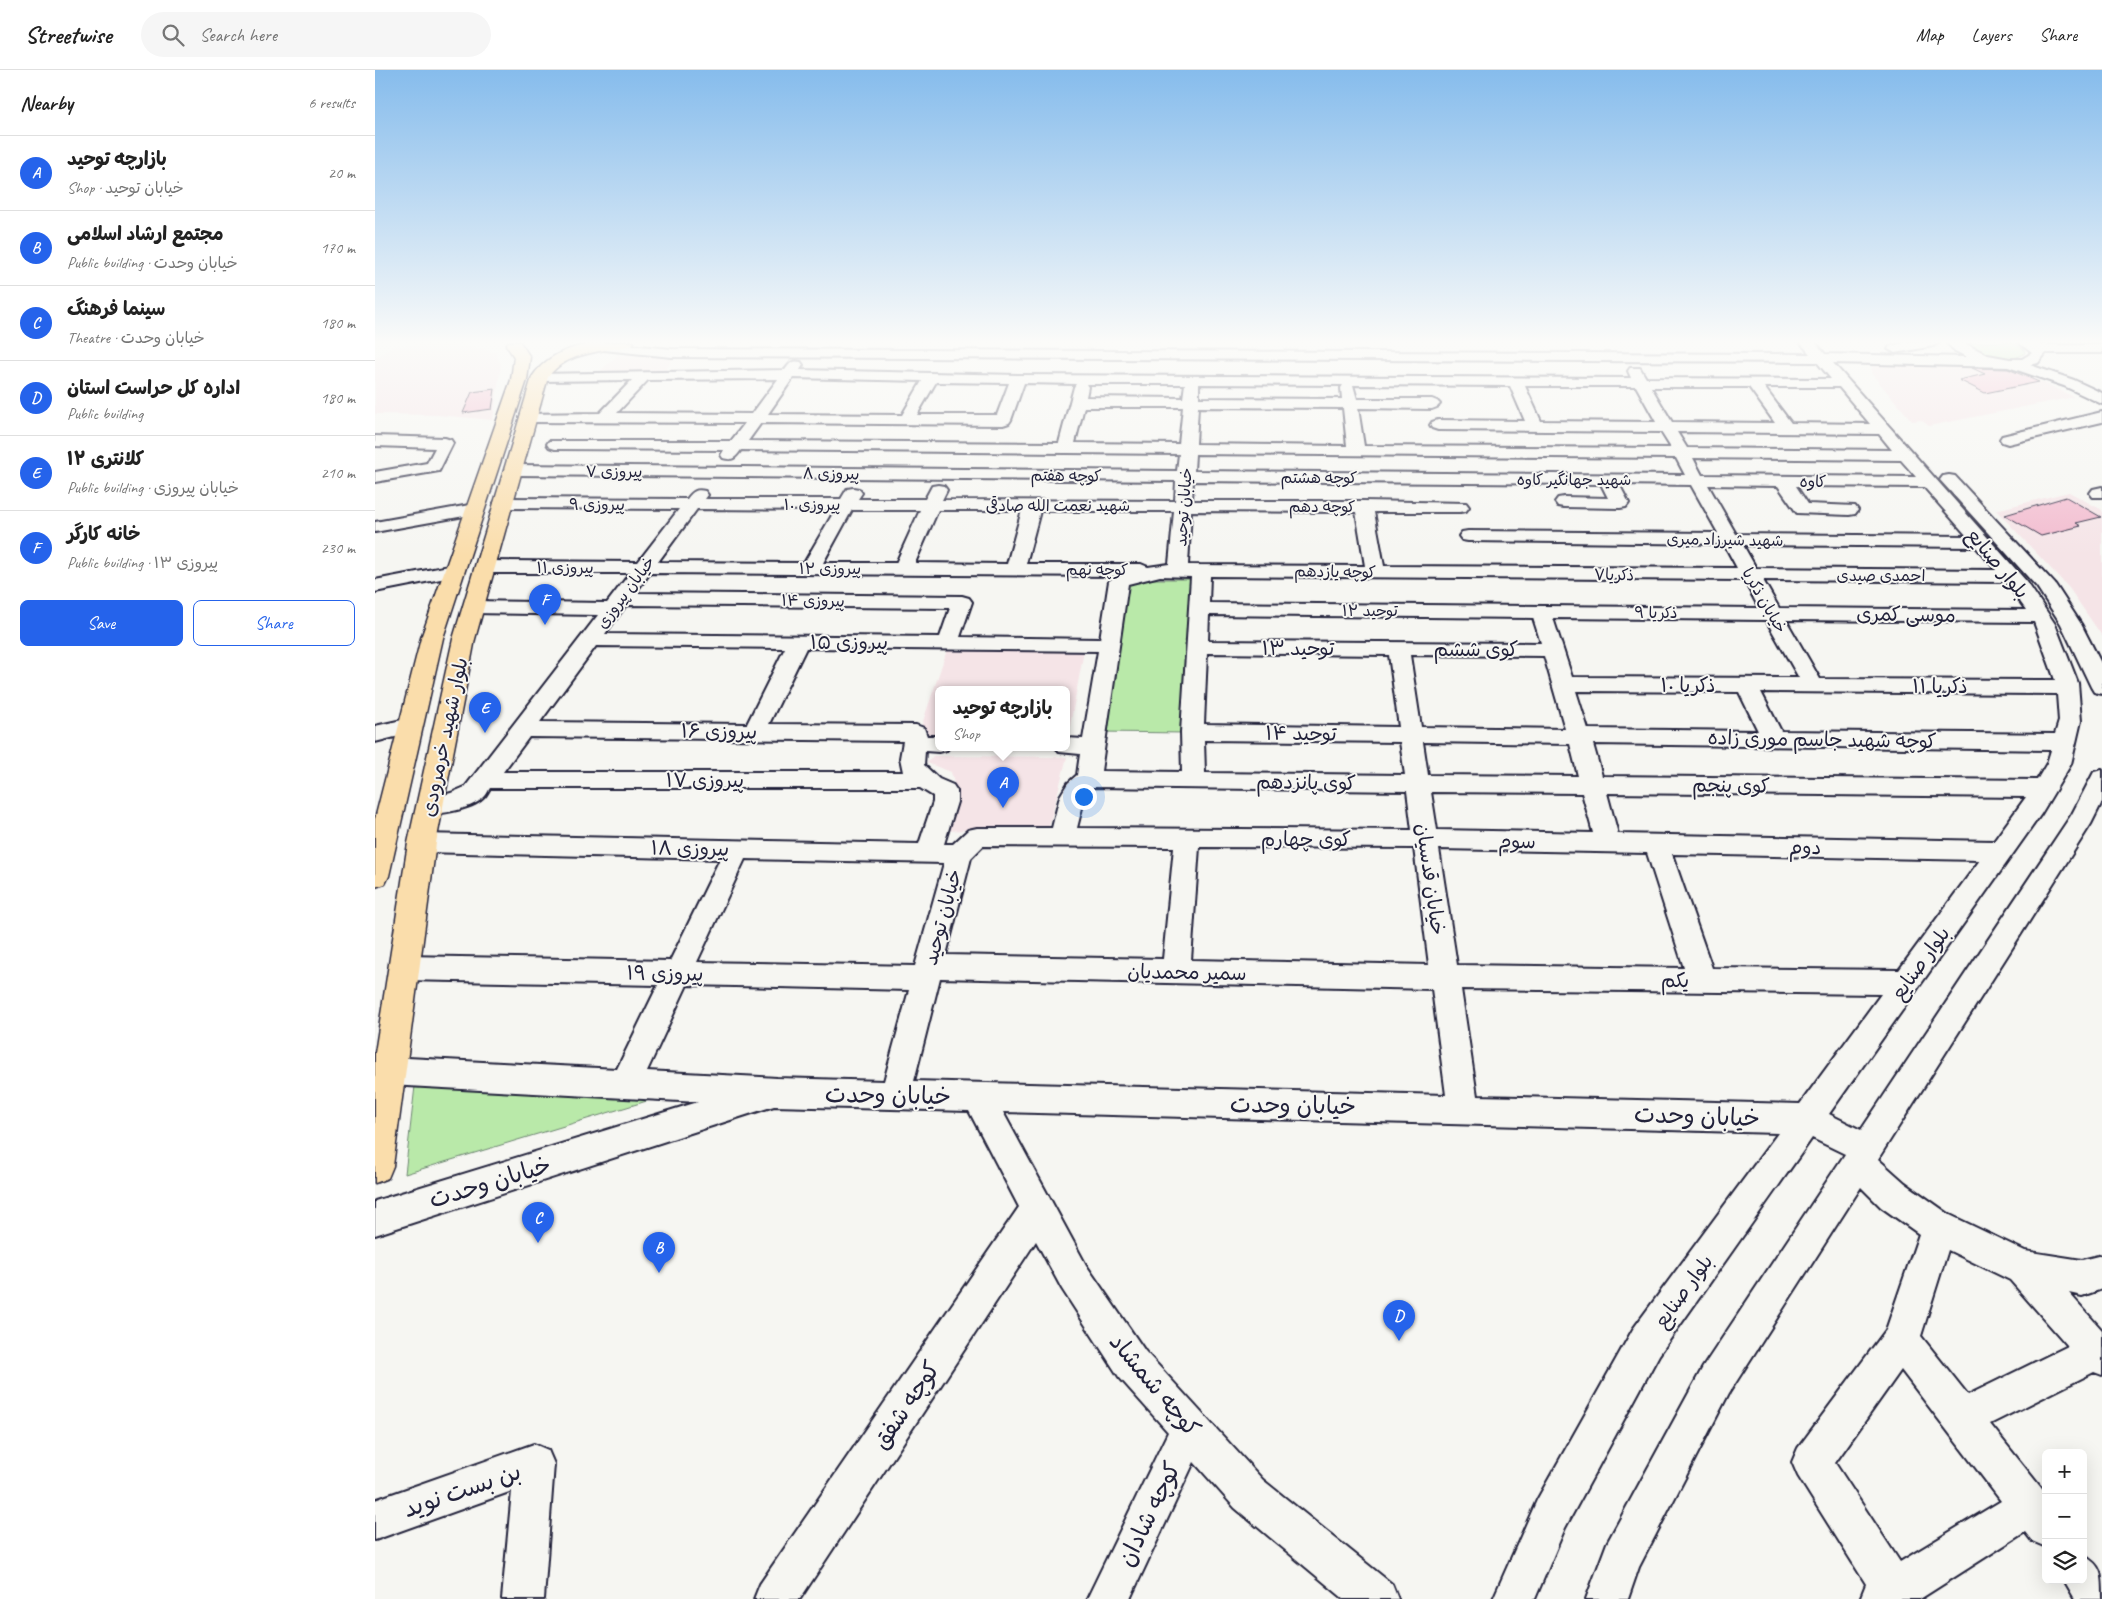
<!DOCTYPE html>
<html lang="en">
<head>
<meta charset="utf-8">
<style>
	:root { --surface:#fff; --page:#f6f6f6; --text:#222; --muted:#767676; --line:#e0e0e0; --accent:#2563eb }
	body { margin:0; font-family:Caveat,"Playpen Sans Arabic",sans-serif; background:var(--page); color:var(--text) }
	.controls { position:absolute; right:15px; bottom:15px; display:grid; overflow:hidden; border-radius:8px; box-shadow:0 5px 20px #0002 }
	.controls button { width:45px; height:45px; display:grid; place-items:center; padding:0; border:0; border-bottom:1px solid var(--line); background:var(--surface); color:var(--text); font:25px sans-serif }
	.you { position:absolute; left:708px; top:726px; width:18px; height:18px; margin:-12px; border:4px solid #fff; border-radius:50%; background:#1a73e8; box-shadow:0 0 0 8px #1a73e833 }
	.badge { display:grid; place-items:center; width:32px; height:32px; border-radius:50%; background:var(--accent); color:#fff; font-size:16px; font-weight:700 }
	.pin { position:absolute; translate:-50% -41px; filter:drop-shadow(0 1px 2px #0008) }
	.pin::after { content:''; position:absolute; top:26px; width:18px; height:15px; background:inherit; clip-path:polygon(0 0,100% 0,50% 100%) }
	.popup { position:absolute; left:560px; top:616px; width:135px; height:65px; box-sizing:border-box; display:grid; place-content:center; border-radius:8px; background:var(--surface); filter:drop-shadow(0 1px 4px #0005); font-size:16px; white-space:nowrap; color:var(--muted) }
	.popup b { font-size:19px; color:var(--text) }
	.popup::after { content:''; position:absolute; left:50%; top:100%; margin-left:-10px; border:10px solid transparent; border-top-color:var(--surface) }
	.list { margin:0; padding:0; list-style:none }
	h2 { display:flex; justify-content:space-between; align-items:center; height:65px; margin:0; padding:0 20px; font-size:21px }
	h2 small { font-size:16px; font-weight:400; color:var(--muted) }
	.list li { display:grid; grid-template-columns:32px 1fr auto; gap:15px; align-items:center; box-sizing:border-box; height:75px; padding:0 20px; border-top:1px solid var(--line) }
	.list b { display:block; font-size:19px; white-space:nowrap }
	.list p { margin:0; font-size:16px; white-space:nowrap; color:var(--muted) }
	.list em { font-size:16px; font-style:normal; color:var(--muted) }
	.actions { display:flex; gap:10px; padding:15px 20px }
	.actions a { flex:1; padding:11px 0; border:1px solid var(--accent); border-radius:8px; text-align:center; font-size:18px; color:var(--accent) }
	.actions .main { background:var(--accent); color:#fff }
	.icon { flex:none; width:28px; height:28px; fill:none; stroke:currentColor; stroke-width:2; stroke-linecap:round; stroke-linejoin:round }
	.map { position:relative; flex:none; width:1727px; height:1529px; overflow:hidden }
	header { display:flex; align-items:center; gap:30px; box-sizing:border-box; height:70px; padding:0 25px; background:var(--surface); border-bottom:1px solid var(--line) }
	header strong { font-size:24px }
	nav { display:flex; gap:28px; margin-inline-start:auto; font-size:18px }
	.search { width:350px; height:45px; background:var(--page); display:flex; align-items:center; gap:12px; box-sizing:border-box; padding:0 18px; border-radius:28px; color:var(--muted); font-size:19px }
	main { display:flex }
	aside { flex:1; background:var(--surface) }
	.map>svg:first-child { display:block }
	.built { fill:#f5e4e7 }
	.green { fill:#b9e9a9; stroke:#6e8672 }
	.building { fill:#f2bace; stroke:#22223b }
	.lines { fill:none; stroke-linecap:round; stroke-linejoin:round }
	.minor-casing { stroke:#22223b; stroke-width:4 }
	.major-casing { stroke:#22223b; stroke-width:3 }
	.minor { fill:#f6f6f2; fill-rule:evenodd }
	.major { fill:#faddab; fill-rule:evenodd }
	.labels { text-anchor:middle; stroke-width:4; stroke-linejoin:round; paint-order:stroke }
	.far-street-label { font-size:16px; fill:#22223b; stroke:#f6f6f2 }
	.street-label { font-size:20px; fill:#22223b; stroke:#f6f6f2 }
	.near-street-label { font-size:24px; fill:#22223b; stroke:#f6f6f2 }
</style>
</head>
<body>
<header>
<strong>Streetwise</strong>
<div class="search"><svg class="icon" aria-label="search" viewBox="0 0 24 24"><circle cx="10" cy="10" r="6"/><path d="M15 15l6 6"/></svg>Search here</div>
<nav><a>Map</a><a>Layers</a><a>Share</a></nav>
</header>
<main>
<aside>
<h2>Nearby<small>6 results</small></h2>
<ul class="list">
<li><span class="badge">A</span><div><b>بازارچه توحید</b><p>Shop · خیابان توحید</p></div><em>20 m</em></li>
<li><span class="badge">B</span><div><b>مجتمع ارشاد اسلامی</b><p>Public building · خیابان وحدت</p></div><em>170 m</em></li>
<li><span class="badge">C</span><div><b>سینما فرهنگ</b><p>Theatre · خیابان وحدت</p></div><em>180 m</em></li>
<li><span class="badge">D</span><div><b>اداره کل حراست استان</b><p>Public building</p></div><em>180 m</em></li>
<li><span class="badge">E</span><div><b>کلانتری ۱۲</b><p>Public building · خیابان پیروزی</p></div><em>210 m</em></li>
<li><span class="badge">F</span><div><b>خانه کارگر</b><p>Public building · پیروزی ۱۳</p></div><em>230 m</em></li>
</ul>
<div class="actions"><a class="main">Save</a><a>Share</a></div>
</aside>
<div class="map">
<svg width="1727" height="1529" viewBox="0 0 1727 1529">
	<rect width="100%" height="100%" fill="#f6f6f2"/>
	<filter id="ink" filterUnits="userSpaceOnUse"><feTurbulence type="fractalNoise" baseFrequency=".02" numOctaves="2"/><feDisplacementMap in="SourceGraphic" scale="10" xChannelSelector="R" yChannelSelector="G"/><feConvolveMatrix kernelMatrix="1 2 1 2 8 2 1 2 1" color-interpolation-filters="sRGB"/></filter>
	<g filter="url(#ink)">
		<g class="built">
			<polygon points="19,275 95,276 120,282 126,295 118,350 62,345 0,344 0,288"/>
			<polygon points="243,285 299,287 289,303 225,301"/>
			<polygon points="1497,295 1627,296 1637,298 1699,327 1554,356 1546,350 1537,351 1496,303"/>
			<polygon points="1694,422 1727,440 1727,566 1694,518 1621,440"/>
			<polygon points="572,580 709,581 694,661 692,661 692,619 564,619 564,666 543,666"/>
			<polygon points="558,686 692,687 674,756 571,761 581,721 576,702 552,693"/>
		</g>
		<g class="green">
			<path d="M1637 272 1649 280 1650 283C1637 294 1600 287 1592 273Z"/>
			<polygon points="755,509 816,509 821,512 810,663 726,662 748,512"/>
			<polygon points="40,1016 295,1024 30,1104"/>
		</g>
		<g class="building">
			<polygon points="1597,298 1633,299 1664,312 1610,323 1584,310 1610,304"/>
			<polygon points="120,319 117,339 88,343 97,322"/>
			<polygon points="1691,427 1726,447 1701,453 1706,456 1666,466 1630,445"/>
		</g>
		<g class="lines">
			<defs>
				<g id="minor">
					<path d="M223 272 297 279 1435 284 1425 272H1440L1450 284 1592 287 1580 281 1571 272H1587L1613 285 1635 289H1647L1657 283 1643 272H1660L1664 275H1727V283H1671L1663 293 1655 295 1699 310 1727 323V334L1689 316 1633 297 1458 293 1652 512 1680 554 1703 613 1706 651 1696 694 1666 744 1454 1044 1486 1060 1697 744 1719 702 1727 700V732L1716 754 1503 1089 1530 1113 1575 1145 1650 1181 1707 1190 1727 1185V1219L1707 1226 1694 1223 1727 1260V1305L1719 1302 1615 1354 1671 1424V1477L1657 1471 1650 1462 1545 1529H1485L1491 1514 1423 1406 1417 1392 1423 1378 1511 1260 1544 1164 1506 1137 1486 1117 1354 1323 1264 1497 1253 1529H1211L1232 1473 1328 1297 1470 1084 1437 1068 1284 1285 1190 1458 1160 1529H1118L1162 1430 1258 1259 1403 1063 628 1042 711 1195 770 1281 888 1410 1017 1514 1023 1529H969L860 1438 819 1392 755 1529H712L793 1362 744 1307 687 1219 661 1171 425 1529H379L385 1514 644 1137 594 1041 399 1036 0 1165V1131L323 1032 14 1015 3 1011 0 998 3 991 14 987 242 999 283 915 29 910 19 906 15 898 19 890 29 886 295 891 345 789 47 782 38 780 34 773 38 766 47 764 544 774 558 732V726L545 718H115C113 721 111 726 108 728 97 739 59 747 45 743L42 737 45 731 76 723 90 717 223 545 98 543 91 541 88 537 91 533 98 531 232 533 255 503H110L103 501 101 497 103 493 110 491 263 492 304 439 128 438 122 437 119 433 122 429 128 428 312 429C318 421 321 419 330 421L333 425 330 429H466L472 419 478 418 484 419 487 423 483 429H550L557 416 563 415 569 416 572 420 567 430 800 431 801 411 138 405 132 404 130 400 132 396 138 395 802 401 804 384 366 380C360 388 358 391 348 388L346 385 349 380 180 379 174 377 172 374 174 371H356L370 353 153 352 147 350 145 347 147 344 225 343 257 310 165 311 160 310 158 307 160 304 410 300C415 293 417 290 426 292L428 295 425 300 643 305 1256 308 1253 301 1255 298H1265L1271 308 1456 309 1442 292 297 287 219 279 217 276ZM418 308 547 311 527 345 393 344ZM403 309 377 344 242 343 273 310ZM561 312 634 313 622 345H542ZM649 313 701 314 699 317 684 373 373 371 386 353 628 355 634 353 636 350ZM711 314H810L808 328 711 327 713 317ZM824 314 968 315 966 318 967 329 824 328ZM978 315 1135 316 1150 351 1063 350 1057 352 1055 355 1057 358 1063 360 1286 362 1296 378 989 376 983 338 1057 339 1062 337 1065 334 1062 331 1057 329H982ZM1150 316H1261L1281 352 1166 351ZM1276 317H1374L1400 353 1297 352ZM1389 317H1464L1495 354 1416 353ZM709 337H808L804 374 700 373ZM823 337 968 338 972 376 821 374ZM1302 362 1504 364 1517 380 1312 378ZM820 384 1301 388 1310 405 819 401ZM1318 388 1526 390 1541 407 1327 405ZM818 411 1226 414 1233 428 1189 427 1183 428 1180 432 1183 436 1189 437 1245 438 1251 437 1254 433 1244 414 1316 415 1343 463 1093 461 1087 462 1084 466 1087 470 1093 471 1349 474 1362 498 1009 496 999 442H1085L1091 441 1094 437 1091 433 989 431H817ZM1333 415 1403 416 1422 443 1474 445 1480 444 1483 440 1480 436 1433 434 1421 416 1549 417 1592 466 1361 464ZM322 439 460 440 429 493 283 492ZM477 440H545L521 493H448ZM563 440H647L632 494 540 493ZM665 441H799L794 494 773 497 766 494H651ZM816 441 981 442 990 496 813 495ZM1368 475 1601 477 1621 500 1381 498ZM275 503 741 506 734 511 725 569 585 567 597 532 594 528 587 526 260 523ZM785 506 816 507 806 662 807 702 726 701 753 514ZM835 506 1369 510 1384 538 834 533ZM1388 510 1631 512 1651 540 1404 538ZM251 535 575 538 565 567 230 564ZM834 545 1158 548 1166 573 833 571ZM1178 548 1391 550 1424 608 1197 607ZM1411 550 1659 552 1680 610 1445 609ZM221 576 410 578 372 654 165 652ZM431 578 723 581 708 669 692 668V677H681L684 682 705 684 702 705 693 713 685 726 677 758H602L593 760 578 774H569L582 732V721L578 715 564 709 549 695 550 681 564 682 572 680 574 677H564V666H552L549 658 541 655 394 654ZM832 583 1014 585 1024 657 829 654ZM1035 585 1169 586 1190 659 1046 657ZM1201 621 1364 622 1383 661 1213 659ZM1386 622 1682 624 1684 651 1680 664 1406 661ZM154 667 528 671 525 688 528 702H128ZM829 670 1025 672 1030 705 830 703ZM1048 672 1195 674 1203 706 1053 705ZM1218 674 1676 680 1672 693 1662 710 1227 706ZM718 717 1032 721 1037 760 702 758 710 726ZM1056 722 1207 723 1218 763 1062 760ZM1232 723 1651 727 1619 771 1243 764ZM608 776 799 777 788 889 571 885 596 788ZM824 777 1039 778 1054 895 816 890ZM1064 779 1272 783 1309 898 1082 895ZM1297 784 1605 790 1524 900 1337 898ZM370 789 569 793 540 896 322 892ZM565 908 1057 919 1071 1025 539 1011ZM312 915 534 920 509 1011 402 1008 272 1001ZM1086 919 1506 924 1425 1034 1102 1026ZM1573 1180 1635 1210 1693 1276 1593 1325 1546 1266ZM1526 1300 1626 1431 1525 1492 1460 1393Z"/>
					<polygon points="1534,272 1565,272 1558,276 1520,283 1513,279 1515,276"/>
					<polygon points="1727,342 1727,352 1633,374 1627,372 1625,369 1627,366"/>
					<polygon points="0,366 70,368 76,370 78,373 64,401 0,412 0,402 52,393 60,378 0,376"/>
					<polygon points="1574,405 1580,406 1680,514 1706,554 1727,595 1727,624 1719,622 1716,617 1686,554 1662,517 1565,410 1568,406"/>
					<polygon points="1727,417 1727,427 1718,427 1715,423 1718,419"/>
					<polygon points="100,434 106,435 109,439 106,443 0,462 0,452"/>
					<polygon points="79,495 86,497 89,501 86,505 0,522 0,510"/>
					<polygon points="36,648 44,651 47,656 44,661 0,672 0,656"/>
					<polygon points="159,1374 173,1380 179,1394 169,1529 127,1529 137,1421 0,1470 0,1430"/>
					<path d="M1708 1485C1727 1496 1727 1503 1727 1529H1700L1689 1510H1708Z"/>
				</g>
				<g id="major">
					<polygon points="133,272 145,272 155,287 152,310 68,568 14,806 10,814 0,817 0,749 46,568 136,310 139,287 131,275"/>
					<path d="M259 272 256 275C229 282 192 281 173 307L100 569 61 773 18 1096 13 1108 0 1113V983L33 773 78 569 157 307C180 273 221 272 259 272Z"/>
				</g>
			</defs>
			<use href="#minor" class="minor-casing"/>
			<use href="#major" class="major-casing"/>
			<use href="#minor" class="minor"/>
			<use href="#major" class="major"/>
		</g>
	</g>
	<linearGradient id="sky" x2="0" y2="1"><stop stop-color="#86bcec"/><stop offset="0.56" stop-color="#fbfbf9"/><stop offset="1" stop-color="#fbfbf9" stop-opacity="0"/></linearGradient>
	<rect width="1727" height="486" fill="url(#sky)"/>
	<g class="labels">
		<g class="far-street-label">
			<text x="239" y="407">پیروزی ۷</text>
			<text transform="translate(456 403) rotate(1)" y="6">پیروزی ۸</text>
			<text transform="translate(691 405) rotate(1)" y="6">کوچه هفتم</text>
			<text x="944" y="413">کوچه هشتم</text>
			<text x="1199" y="415">شهید جهانگیر کاوه</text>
			<text transform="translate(1438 411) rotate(1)" y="6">کاوه</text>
			<text x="222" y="440">پیروزی ۹</text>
			<text x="437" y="440">پیروزی ۱۰</text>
			<text x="683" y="441">شهید نعمت الله صادقی</text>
			<text x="947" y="442">کوچه دهم</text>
			<text transform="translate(808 437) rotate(-86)" y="6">خیابان توحید</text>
			<text transform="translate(1350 469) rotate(1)" y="6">شهید شیرزاد میری</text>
			<text x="190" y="503">پیروزی ۱۱</text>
			<text x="455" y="504">پیروزی ۱۲</text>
			<text x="722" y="505">کوچه نهم</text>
			<text transform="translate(960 501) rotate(1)" y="6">کوچه یازدهم</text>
			<text transform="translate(1239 504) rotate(1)" y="6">ذکریا۷</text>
			<text x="1506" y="511">احمدی صیدی</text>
			<text transform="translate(250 522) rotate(-53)" y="6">خیابان پیروزی</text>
			<text transform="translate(438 530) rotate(1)" y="6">پیروزی ۱۴</text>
			<text transform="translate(1390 530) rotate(60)" y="6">خیابان ذکریا</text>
			<text x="995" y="546">توحید ۱۲</text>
			<text x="1281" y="548">ذکریا ۹</text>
		</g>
		<g class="street-label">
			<text transform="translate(1623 493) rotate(50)" y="7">بلوار صنایع</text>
			<text transform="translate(1531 544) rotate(1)" y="7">موسی کمری</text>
			<text x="474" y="579">پیروزی ۱۵</text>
			<text x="923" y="585">توحید ۱۳</text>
			<text x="1101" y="586">کوی ششم</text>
			<text x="1313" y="622">ذکریا ۱۰</text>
			<text x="1565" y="623">ذکریا ۱۱</text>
			<text transform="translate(344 661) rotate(1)" y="7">پیروزی ۱۶</text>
			<text transform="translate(926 663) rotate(1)" y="7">توحید ۱۴</text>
			<text transform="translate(69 667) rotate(-78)" y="7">بلوار شهید خرمرودی</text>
			<text transform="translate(1447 669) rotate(1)" y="7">کوچه شهید جاسم موری زاده</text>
			<text x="330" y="717">پیروزی ۱۷</text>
			<text transform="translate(931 712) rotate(1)" y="7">کوی پانزدهم</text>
			<text transform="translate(1356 715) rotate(1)" y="7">کوی پنجم</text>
			<text x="931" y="776">کوی چهارم</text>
			<text transform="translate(1142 771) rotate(1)" y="7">سوم</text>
			<text transform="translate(1430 777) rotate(1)" y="7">دوم</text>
			<text transform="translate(315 778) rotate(1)" y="7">پیروزی ۱۸</text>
			<text transform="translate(1056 809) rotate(82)" y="7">خیابان قدسیان</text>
			<text transform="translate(567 847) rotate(-75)" y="7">خیابان توحید</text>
			<text transform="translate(1545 893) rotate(-54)" y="7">بلوار صنایع</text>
			<text transform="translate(812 902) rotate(1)" y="7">سمیر محمدیان</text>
			<text transform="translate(290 903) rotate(1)" y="7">پیروزی ۱۹</text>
			<text transform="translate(1300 910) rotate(1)" y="7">یکم</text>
			<text transform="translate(1308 1221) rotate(-54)" y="7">بلوار صنایع</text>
		</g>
		<g class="near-street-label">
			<text transform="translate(513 1025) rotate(1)" y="8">خیابان وحدت</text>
			<text transform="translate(918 1035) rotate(1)" y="8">خیابان وحدت</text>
			<text transform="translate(1322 1046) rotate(2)" y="8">خیابان وحدت</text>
			<text transform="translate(115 1112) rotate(-17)" y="8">خیابان وحدت</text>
			<text transform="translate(780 1315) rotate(50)" y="8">کوچه شمشاد</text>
			<text transform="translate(531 1335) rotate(-56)" y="8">کوچه شفق</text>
			<text transform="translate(87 1420) rotate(-19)" y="8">بن بست نوید</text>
			<text transform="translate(774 1444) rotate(-64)" y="8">کوچه شادان</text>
		</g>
	</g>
</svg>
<div class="controls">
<button>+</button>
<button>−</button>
<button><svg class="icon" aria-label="layers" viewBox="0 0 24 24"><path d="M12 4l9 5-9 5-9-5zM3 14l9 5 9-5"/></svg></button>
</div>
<div class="you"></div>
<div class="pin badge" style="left:628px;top:738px">A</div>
<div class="popup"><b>بازارچه توحید</b>Shop</div>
<div class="pin badge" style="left:284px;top:1203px">B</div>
<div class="pin badge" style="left:163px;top:1173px">C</div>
<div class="pin badge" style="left:1024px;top:1271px">D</div>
<div class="pin badge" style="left:110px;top:663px">E</div>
<div class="pin badge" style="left:170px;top:555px">F</div>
</div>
</main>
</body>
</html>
